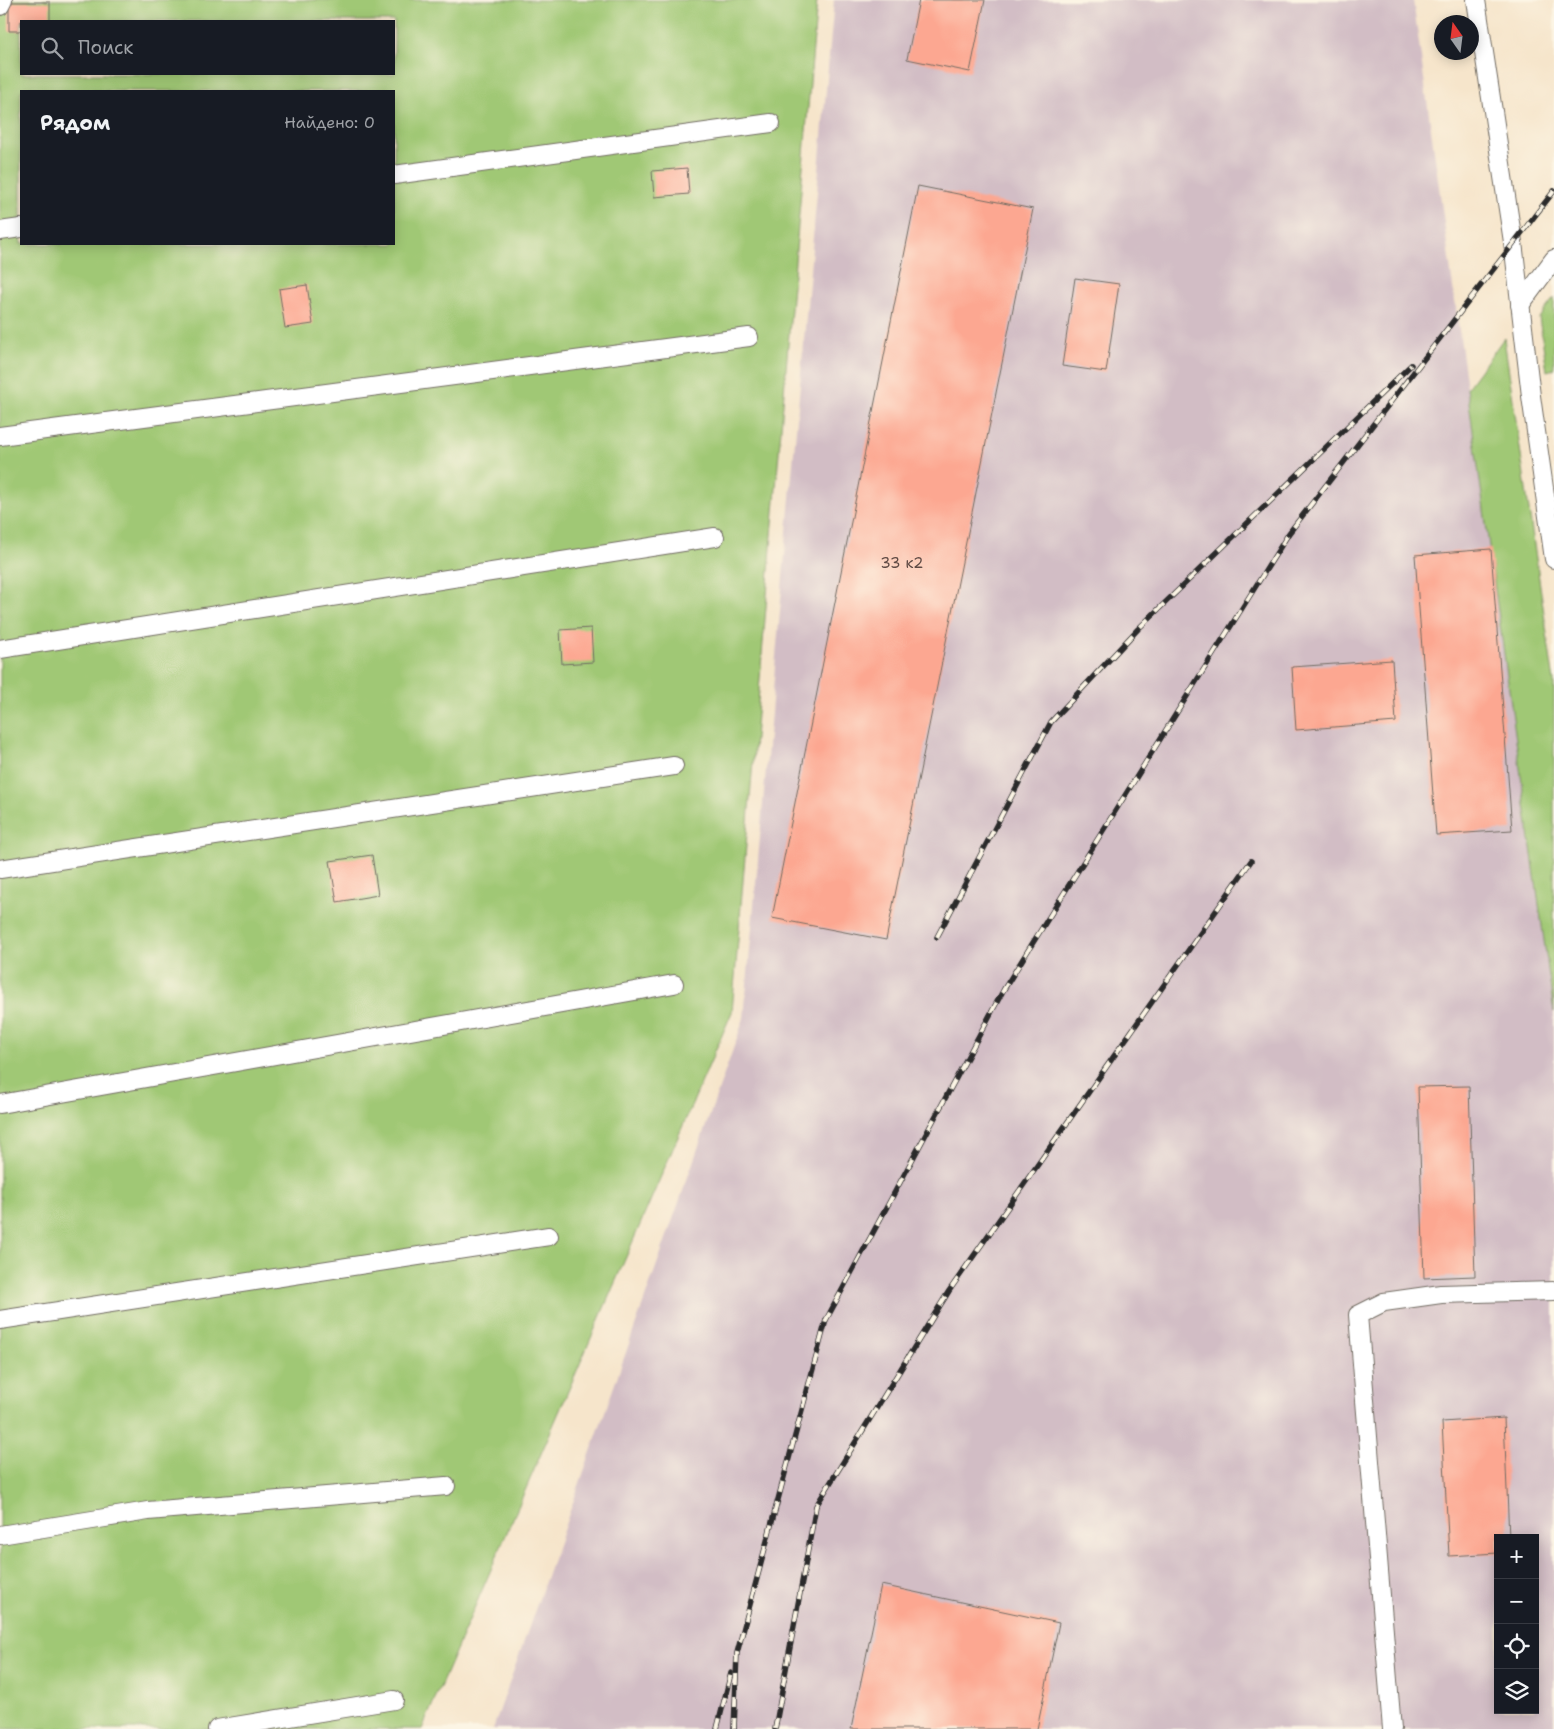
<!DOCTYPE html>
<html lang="ru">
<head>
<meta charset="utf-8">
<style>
	:root { --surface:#171b24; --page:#242831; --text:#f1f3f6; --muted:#9ea1a6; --line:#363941 }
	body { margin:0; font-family:"Shantell Sans",sans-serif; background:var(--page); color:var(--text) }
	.controls { position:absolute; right:15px; bottom:15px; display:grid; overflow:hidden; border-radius:0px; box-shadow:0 2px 12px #0003 }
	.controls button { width:45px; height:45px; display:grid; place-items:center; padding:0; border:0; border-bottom:1px solid var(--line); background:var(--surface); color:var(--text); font:25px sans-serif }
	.compass { position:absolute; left:1434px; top:15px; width:45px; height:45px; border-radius:50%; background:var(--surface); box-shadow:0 2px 12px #0003; rotate:346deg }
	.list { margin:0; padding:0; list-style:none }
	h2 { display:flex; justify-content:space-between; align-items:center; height:65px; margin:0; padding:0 20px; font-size:21px }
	h2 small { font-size:16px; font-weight:400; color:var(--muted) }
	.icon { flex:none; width:28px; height:28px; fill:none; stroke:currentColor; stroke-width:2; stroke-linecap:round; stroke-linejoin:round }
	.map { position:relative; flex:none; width:1554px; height:1729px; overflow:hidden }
	.search { position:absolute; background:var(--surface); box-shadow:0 2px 12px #0003; left:20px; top:20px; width:375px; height:55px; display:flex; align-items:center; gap:12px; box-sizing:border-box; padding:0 18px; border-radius:0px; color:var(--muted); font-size:19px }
	.panel { position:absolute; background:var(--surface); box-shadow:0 2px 12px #0003; left:20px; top:90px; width:375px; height:155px; border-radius:0px }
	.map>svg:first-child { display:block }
	.industrial { fill:#d2bdc5; fill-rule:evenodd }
	.green { fill:#a0c874; stroke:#667a50; fill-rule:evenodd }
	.building { fill:#fca791 }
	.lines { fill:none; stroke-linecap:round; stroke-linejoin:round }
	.lane-casing { stroke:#726c63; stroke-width:20 }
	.lane { stroke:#fff; stroke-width:18 }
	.rail-casing { stroke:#2b2b2b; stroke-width:5.5 }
	.rail { stroke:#fcf5e5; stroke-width:4; stroke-dasharray:11; stroke-linecap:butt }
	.labels { text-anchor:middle; stroke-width:5; stroke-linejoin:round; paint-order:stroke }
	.number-label { font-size:15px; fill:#5f4a44 }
</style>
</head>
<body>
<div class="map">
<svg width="1554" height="1729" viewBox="0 0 1554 1729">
	<rect width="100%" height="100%" fill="#fcf5e5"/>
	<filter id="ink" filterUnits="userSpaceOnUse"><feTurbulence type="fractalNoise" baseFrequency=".02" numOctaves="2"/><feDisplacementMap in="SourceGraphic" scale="10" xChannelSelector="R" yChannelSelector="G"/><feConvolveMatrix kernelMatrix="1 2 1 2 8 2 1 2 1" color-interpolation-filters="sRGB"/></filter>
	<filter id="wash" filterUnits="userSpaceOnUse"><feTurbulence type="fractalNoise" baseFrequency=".0096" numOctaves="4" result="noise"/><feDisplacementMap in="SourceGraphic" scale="20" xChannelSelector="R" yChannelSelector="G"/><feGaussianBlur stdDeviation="1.12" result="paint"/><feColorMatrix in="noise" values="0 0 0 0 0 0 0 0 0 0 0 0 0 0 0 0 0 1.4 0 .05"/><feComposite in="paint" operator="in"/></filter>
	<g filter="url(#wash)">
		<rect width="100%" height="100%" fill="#f6e5cb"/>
		<path class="industrial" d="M834 0H1413L1554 1012V1729H493L744 1018ZM1498 1538H1535V1710H1498Z"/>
		<g class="green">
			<path d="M0 0H817L732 1012 422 1729H0ZM21 21H394V74H21ZM21 91H394V244H21Z"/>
			<polygon points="1554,298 1554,369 1547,371 1539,318"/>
			<polygon points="1504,338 1554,682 1554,1012 1467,388"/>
		</g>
		<g id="blocks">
			<g class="building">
				<polygon points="919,0 985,0 970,72 907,59"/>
				<polygon points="9,2 50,2 50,21 21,21 21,31 9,31"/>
				<polygon points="687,168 689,194 654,197 652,171"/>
				<polygon points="918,186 1033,209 886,940 772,918"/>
				<polygon points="1075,278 1119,284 1106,372 1062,366"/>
				<polygon points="307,285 313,324 285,328 279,289"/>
				<polygon points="1491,549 1512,830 1436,835 1415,555"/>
				<polygon points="591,628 593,662 562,664 560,630"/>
				<polygon points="1392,660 1396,722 1296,730 1292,667"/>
				<polygon points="372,855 378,895 337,902 330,861"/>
				<polygon points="1469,1086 1475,1276 1424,1278 1418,1087"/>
				<polygon points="1504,1418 1509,1538 1498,1538 1498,1553 1449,1556 1442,1422"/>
				<polygon points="881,1585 1059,1623 1037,1729 851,1729"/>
			</g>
		</g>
	</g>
	<g filter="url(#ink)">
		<use href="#blocks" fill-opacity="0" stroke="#726c63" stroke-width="1"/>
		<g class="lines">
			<defs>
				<g id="lane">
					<polyline points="1476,0 1513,242 1531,396 1554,559"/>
					<polyline points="0,6 3,0"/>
					<polyline points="394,175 771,123"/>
					<polyline points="0,231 21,228"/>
					<polyline points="1520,305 1554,259"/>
					<polyline points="0,436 749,337"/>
					<polyline points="0,649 715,537"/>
					<polyline points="0,869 674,766"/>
					<polyline points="0,1104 674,984"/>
					<polyline points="0,1320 549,1236"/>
					<polyline points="0,1535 148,1511 446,1486"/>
					<polyline points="217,1729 394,1700"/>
					<polyline points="1392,1729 1358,1315 1384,1302 1441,1294 1554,1291"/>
				</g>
			</defs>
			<use href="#lane" class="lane-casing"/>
			<use href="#lane" class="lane"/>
			<defs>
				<g id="rail">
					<polyline points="937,937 1051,722 1138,629 1411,365"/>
					<polyline points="717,1729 731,1673"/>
					<polyline points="734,1729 737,1653 826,1320 1004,989 1289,533 1554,191"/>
					<polyline points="775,1729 816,1506 949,1291 1251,861"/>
				</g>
			</defs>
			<use href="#rail" class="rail-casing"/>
			<use href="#rail" class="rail"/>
		</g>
	</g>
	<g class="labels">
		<g class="number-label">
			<text x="902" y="568">33 к2</text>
		</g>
	</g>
</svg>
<div class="controls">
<button>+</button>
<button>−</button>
<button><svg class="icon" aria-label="locate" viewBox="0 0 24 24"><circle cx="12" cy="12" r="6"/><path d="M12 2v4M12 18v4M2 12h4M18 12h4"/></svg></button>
<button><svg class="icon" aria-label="layers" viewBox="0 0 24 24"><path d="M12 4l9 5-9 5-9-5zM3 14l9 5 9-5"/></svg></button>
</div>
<svg class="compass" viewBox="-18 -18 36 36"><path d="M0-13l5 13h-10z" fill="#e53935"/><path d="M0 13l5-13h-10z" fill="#9ea1a6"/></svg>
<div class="search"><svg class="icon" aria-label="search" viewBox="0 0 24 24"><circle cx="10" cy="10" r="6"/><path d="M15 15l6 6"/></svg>Поиск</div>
<section class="panel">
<h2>Рядом<small>Найдено: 0</small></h2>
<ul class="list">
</ul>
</section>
</div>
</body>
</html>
